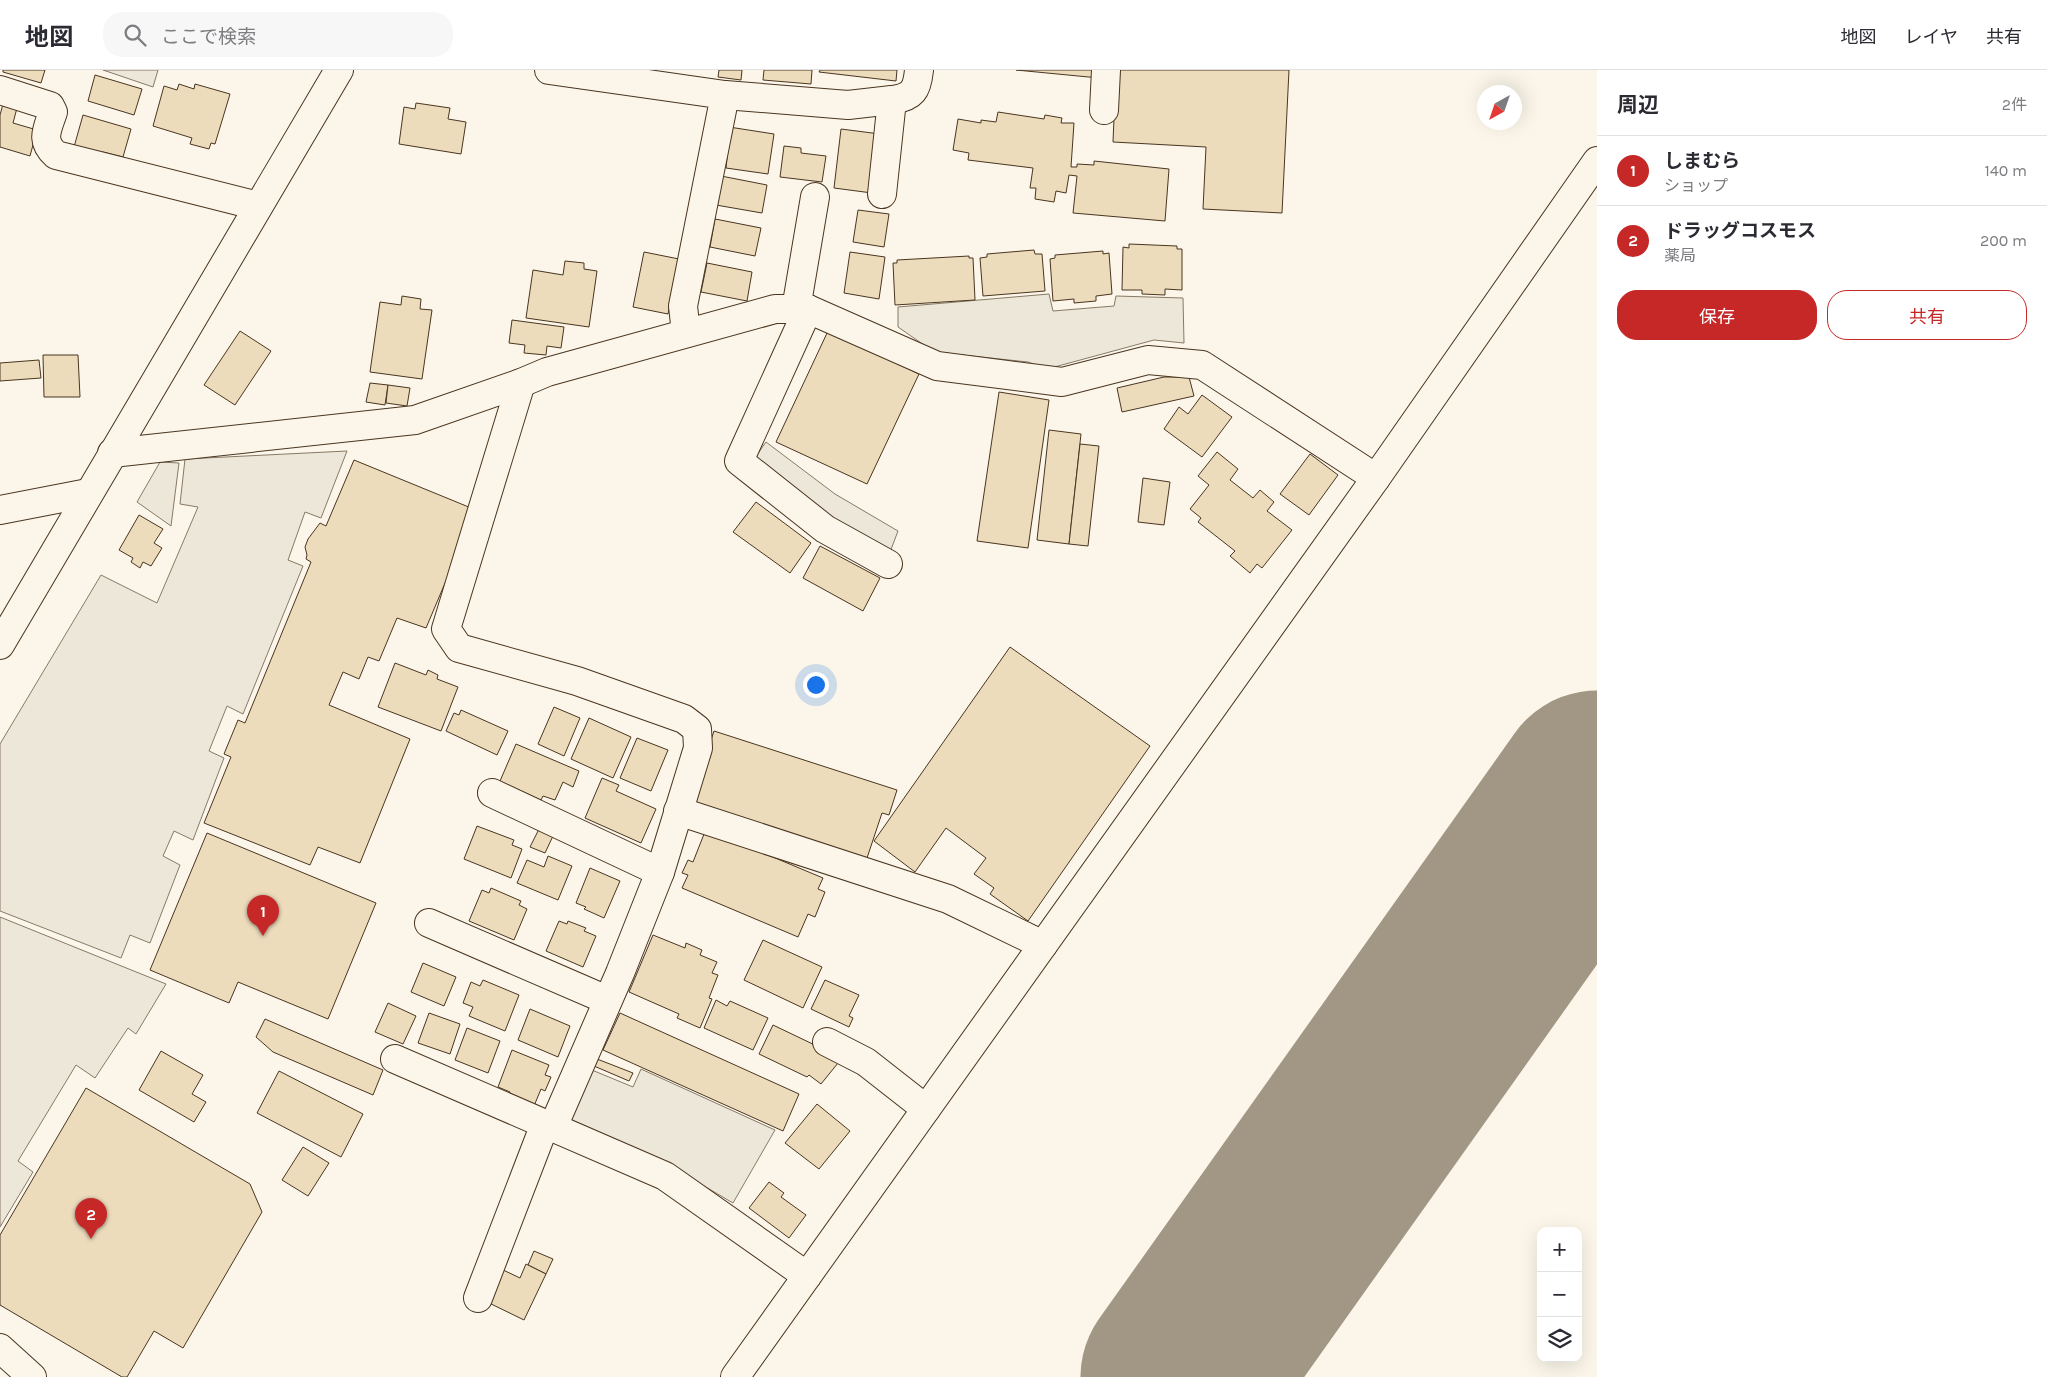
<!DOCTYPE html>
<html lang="ja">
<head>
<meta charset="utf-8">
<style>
	:root { --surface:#fff; --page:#f7f7f7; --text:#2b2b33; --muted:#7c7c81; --line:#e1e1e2; --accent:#c62828 }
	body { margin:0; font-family:Karla,"Noto Sans JP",sans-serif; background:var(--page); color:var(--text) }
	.controls { position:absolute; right:15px; bottom:15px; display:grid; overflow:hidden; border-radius:10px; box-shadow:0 5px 20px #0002 }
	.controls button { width:45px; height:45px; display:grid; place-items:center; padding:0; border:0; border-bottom:1px solid var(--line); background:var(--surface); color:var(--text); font:25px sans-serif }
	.compass { position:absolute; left:1477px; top:15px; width:45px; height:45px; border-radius:50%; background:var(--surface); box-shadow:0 5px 20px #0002; rotate:220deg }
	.you { position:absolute; left:815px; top:614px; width:18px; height:18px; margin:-12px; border:4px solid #fff; border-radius:50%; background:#1a73e8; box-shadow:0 0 0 8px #1a73e833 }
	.badge { display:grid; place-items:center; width:32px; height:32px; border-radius:50%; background:var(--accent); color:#fff; font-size:16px; font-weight:700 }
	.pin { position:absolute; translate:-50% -41px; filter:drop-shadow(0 1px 2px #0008) }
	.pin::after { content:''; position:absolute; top:26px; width:18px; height:15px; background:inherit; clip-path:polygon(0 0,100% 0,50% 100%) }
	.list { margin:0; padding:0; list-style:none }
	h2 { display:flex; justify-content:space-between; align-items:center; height:65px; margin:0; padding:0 20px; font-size:21px }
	h2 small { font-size:16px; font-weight:400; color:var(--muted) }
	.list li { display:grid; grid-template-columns:32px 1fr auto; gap:15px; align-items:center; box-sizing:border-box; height:70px; padding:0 20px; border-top:1px solid var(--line) }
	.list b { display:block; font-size:19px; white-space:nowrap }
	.list p { margin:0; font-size:16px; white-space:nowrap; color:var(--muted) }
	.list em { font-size:16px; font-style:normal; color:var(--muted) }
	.actions { display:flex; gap:10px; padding:15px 20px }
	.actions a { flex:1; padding:11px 0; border:1px solid var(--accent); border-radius:20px; text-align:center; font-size:18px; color:var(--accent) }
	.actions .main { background:var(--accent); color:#fff }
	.icon { flex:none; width:28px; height:28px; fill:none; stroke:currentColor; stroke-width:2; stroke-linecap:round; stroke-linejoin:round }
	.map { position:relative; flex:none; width:1597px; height:1307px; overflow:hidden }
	header { display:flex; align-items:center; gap:30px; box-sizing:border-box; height:70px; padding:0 25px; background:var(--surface); border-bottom:1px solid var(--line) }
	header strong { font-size:24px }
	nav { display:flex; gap:28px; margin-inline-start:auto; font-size:18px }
	.search { width:350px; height:45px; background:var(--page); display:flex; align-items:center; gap:12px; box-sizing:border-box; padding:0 18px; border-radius:20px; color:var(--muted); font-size:19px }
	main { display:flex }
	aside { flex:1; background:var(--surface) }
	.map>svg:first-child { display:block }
	.parking { fill:#ede7d9; stroke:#887966 }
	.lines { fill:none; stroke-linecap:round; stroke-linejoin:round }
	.runway { stroke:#a29684; stroke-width:201 }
	.building { fill:#ecdcbc; stroke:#4a3520 }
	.minor-casing { stroke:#4a3520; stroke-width:30 }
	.minor { stroke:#fbf6e9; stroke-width:28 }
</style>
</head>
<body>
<header>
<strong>地図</strong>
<div class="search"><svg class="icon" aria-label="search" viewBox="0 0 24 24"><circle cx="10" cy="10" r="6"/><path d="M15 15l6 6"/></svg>ここで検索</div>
<nav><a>地図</a><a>レイヤ</a><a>共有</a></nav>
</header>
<main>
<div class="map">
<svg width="1597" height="1307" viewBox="0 0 1597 1307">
	<rect width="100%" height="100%" fill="#fbf6e9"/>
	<g class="parking">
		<polygon points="103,0 158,0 153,17"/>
		<polygon points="1049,224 1053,241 1114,236 1116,226 1183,228 1184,273 1154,270 1047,299 1028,292 934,282 898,257 898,237"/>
		<polygon points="766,372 835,424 898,461 887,490 749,396"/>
		<polygon points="347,381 321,448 305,442 288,490 303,496 243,644 227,636 209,681 224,688 193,770 174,761 163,786 180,795 150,873 130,865 121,888 0,841 0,674 101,505 157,533 198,437 180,434 185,389"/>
		<polygon points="160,392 179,393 171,456 137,432"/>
		<polygon points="0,847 166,914 136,964 128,958 95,1008 76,995 18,1091 33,1102 0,1157"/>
		<polygon points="587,998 633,1017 641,999 775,1060 733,1133 665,1093 567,1048"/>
	</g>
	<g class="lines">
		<polyline class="runway" points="1181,1307 1597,721"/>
	</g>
	<g class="building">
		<polygon points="3,0 45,0 41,13 3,2"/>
		<polygon points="719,0 742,0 741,10 718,7"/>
		<polygon points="764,0 812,0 811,14 763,10"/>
		<polygon points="820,0 897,0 896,11 819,2"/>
		<polygon points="1016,0 1100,0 1099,8"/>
		<polygon points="1116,0 1289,0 1282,143 1203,139 1206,77 1113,72"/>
		<polygon points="95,5 142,19 134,45 88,31"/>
		<polygon points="179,14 194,19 195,14 230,24 215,74 211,73 209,79 190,74 192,68 153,56 164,16 177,20"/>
		<polygon points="416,33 450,38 448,49 466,52 461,84 399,74 404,37 415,39"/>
		<polygon points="3,34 17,38 13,53 37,60 30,86 0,77 0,45"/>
		<polygon points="998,42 1044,49 1045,45 1062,48 1061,53 1074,53 1071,97 1077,97 1077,94 1094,95 1094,91 1169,99 1165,151 1073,143 1077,106 1069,105 1066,123 1056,121 1054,132 1035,129 1036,118 1030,118 1033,98 968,90 969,83 953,80 958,49 981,53 981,50 996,52"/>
		<polygon points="83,45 131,59 123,87 103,82 102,86 74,77"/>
		<polygon points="729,57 774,64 768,104 726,98 728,79 725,79"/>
		<polygon points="841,59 880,64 872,123 834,118"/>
		<polygon points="784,76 801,78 801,83 826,86 822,112 780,107"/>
		<polygon points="721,106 767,115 762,143 716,135"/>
		<polygon points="858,140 889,144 884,177 853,172"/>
		<polygon points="715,149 761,158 755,186 710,177"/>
		<polygon points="1129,174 1177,176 1177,179 1182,179 1182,220 1165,219 1165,225 1142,224 1142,220 1122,220 1123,177 1129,178"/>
		<polygon points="1034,180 1035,184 1042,184 1045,221 983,226 980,188 987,187 987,184"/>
		<polygon points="1103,181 1103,184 1109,183 1112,224 1096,226 1096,231 1074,233 1074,229 1053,231 1050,189 1055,188 1055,185"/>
		<polygon points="644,182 679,189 668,244 633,237"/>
		<polygon points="850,182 885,187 879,229 844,223"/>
		<polygon points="969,186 969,188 973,188 975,230 895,235 893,193 897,193 897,190"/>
		<polygon points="565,191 584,193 584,199 597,201 589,257 526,248 533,200 563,205"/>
		<polygon points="707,193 752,202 747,231 701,222"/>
		<polygon points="402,226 421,229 420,239 432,240 422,309 370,302 380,232 401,235"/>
		<polygon points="512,250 564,257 561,278 547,276 546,285 524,283 525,275 509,273"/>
		<polygon points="240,261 271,281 235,335 204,315"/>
		<polygon points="828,261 919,304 867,414 776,372"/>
		<polygon points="43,285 78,285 80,327 44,327"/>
		<polygon points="39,290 41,308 0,311 0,293"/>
		<polygon points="1164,307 1189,307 1194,326 1122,342 1117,318"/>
		<polygon points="370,313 388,315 385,335 366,332"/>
		<polygon points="388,315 410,318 407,336 386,333"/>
		<polygon points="999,322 1049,330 1028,478 977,471"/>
		<polygon points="1202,325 1232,347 1202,387 1164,359 1179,337 1188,344"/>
		<polygon points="1049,360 1081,364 1069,474 1037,470"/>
		<polygon points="1080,374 1099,376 1088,476 1069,474"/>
		<polygon points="1217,382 1238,399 1230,410 1253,428 1260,420 1274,432 1267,441 1292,460 1262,498 1257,494 1250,503 1230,486 1235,481 1198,452 1201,448 1190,439 1209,415 1198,406"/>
		<polygon points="1310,384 1338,405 1309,445 1280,424"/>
		<polygon points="354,390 476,440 426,558 397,548 379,591 368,587 359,609 343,602 329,635 410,669 360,793 318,777 310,795 204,753 231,687 224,684 238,650 245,653 311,492 306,489 307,485 305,477 308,469 320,453 326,456"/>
		<polygon points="1143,408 1170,412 1164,455 1138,452"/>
		<polygon points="756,432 811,473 790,503 733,462"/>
		<polygon points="139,445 163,459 154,473 162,478 151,496 143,492 140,498 131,492 133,488 119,480"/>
		<polygon points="820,476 880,508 863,541 803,508"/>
		<polygon points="1010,577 1150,676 1028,851 990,824 994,818 974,804 986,788 946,758 915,802 874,771"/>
		<polygon points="395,593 426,605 428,600 438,605 437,609 458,617 441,661 378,637"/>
		<polygon points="554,637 580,648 564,686 538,674"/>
		<polygon points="461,640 508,661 497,685 446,661 454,643 459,645"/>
		<polygon points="589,648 631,667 613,708 571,689"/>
		<polygon points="714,661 897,720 889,745 882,743 867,788 691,731"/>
		<polygon points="637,668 668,680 651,721 620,708"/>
		<polygon points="516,674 579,701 573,717 563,712 555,730 543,726 541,730 500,711"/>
		<polygon points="602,708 619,715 616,721 656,739 641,773 585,748"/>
		<polygon points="477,756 514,770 512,775 522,779 511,808 464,789"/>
		<polygon points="539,759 553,766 545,783 530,777"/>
		<polygon points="706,759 823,808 818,819 825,822 815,847 808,844 798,867 682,818 688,805 682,803 688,790 693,792"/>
		<polygon points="207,763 376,833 328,949 238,912 229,933 150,900"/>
		<polygon points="548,786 572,796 558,830 517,813 527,790 544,797"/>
		<polygon points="590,798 620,811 604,848 584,839 586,837 576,833"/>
		<polygon points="491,818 521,831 519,835 527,839 514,870 469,851 482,820 489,823"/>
		<polygon points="559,851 567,854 568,851 586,858 584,861 596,866 583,897 546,881"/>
		<polygon points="653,865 685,878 686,873 702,880 700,885 717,892 712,903 718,905 709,928 712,929 700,958 677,948 679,944 629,922"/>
		<polygon points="763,870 822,897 803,938 744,910"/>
		<polygon points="423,893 456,907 444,936 411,922"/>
		<polygon points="483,910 519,925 505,961 469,946 473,937 463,933 471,912 480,916"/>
		<polygon points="825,910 859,925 849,946 853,948 849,957 811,939"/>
		<polygon points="716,930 727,936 730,931 768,948 753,980 704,958"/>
		<polygon points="388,933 416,946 403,974 375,962"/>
		<polygon points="530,939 570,956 558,987 518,970"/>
		<polygon points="429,943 460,954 450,984 418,973"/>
		<polygon points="620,943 799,1024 783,1061 603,980"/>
		<polygon points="265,949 383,1000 373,1025 273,982 256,967"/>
		<polygon points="773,955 821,978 838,993 821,1014 809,1005 807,1007 759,984"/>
		<polygon points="467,958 500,971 488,1003 455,990"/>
		<polygon points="512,980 549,995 545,1005 551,1007 545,1021 541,1019 534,1036 509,1025 510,1022 498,1017"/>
		<polygon points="161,981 203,1005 192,1024 206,1032 194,1052 139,1020"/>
		<polygon points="597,989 633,1003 629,1011 594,996"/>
		<polygon points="279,1001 363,1044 341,1087 257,1043"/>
		<polygon points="86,1018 250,1114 262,1142 183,1278 154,1261 127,1307 122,1307 0,1235 0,1165"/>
		<polygon points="817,1034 850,1061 819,1099 785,1073"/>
		<polygon points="303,1077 329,1093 308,1126 282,1110"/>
		<polygon points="769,1112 784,1123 781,1127 806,1145 789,1168 749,1138"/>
		<polygon points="534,1181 553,1189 546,1204 528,1195"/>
		<polygon points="526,1194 546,1204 524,1250 485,1231 501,1199 520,1208"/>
	</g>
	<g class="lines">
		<defs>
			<g id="minor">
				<polyline points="549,0 725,25 683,236 686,263"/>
				<path d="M0 20 50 36 53 42C47 60 40 71 56 85L258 136"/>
				<polyline points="725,25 848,35 892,30 882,124"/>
				<path d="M892 30C913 27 917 20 919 0"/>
				<polyline points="1104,40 1106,0"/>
				<polyline points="796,239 815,127"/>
				<polyline points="808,239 739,391 825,459 888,494"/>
				<polyline points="521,313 446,559 459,578 577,611 684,649 697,659 698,678 660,802 620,903 553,1057"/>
				<polyline points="112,383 415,350 521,313 547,302 775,239 808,239 937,296 1062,312 1148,290 1202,295 1376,408"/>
				<polyline points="0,440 88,423"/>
				<polyline points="0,575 339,0"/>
				<polyline points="492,723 660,802"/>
				<polyline points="678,741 948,829 1043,875"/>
				<polyline points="429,853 607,930"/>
				<polyline points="827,972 866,992 926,1039"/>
				<polyline points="395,989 665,1106 807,1206"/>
				<polyline points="478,1228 545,1054"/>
				<polyline points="0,1278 32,1307"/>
				<polyline points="735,1307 1376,408 1597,91"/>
			</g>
		</defs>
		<use href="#minor" class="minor-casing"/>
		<use href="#minor" class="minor"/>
	</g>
</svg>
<div class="controls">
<button>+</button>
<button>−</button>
<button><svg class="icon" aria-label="layers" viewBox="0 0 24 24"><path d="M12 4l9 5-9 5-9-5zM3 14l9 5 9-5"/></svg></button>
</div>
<svg class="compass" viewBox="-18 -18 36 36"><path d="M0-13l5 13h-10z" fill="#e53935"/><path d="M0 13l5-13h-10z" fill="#7c7c81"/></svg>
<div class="you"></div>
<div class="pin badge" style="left:263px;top:866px">1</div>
<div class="pin badge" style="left:91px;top:1169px">2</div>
</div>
<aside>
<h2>周辺<small>2件</small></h2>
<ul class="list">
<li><span class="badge">1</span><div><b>しまむら</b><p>ショップ</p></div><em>140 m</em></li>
<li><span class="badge">2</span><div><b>ドラッグコスモス</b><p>薬局</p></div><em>200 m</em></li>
</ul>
<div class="actions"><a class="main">保存</a><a>共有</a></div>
</aside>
</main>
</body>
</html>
